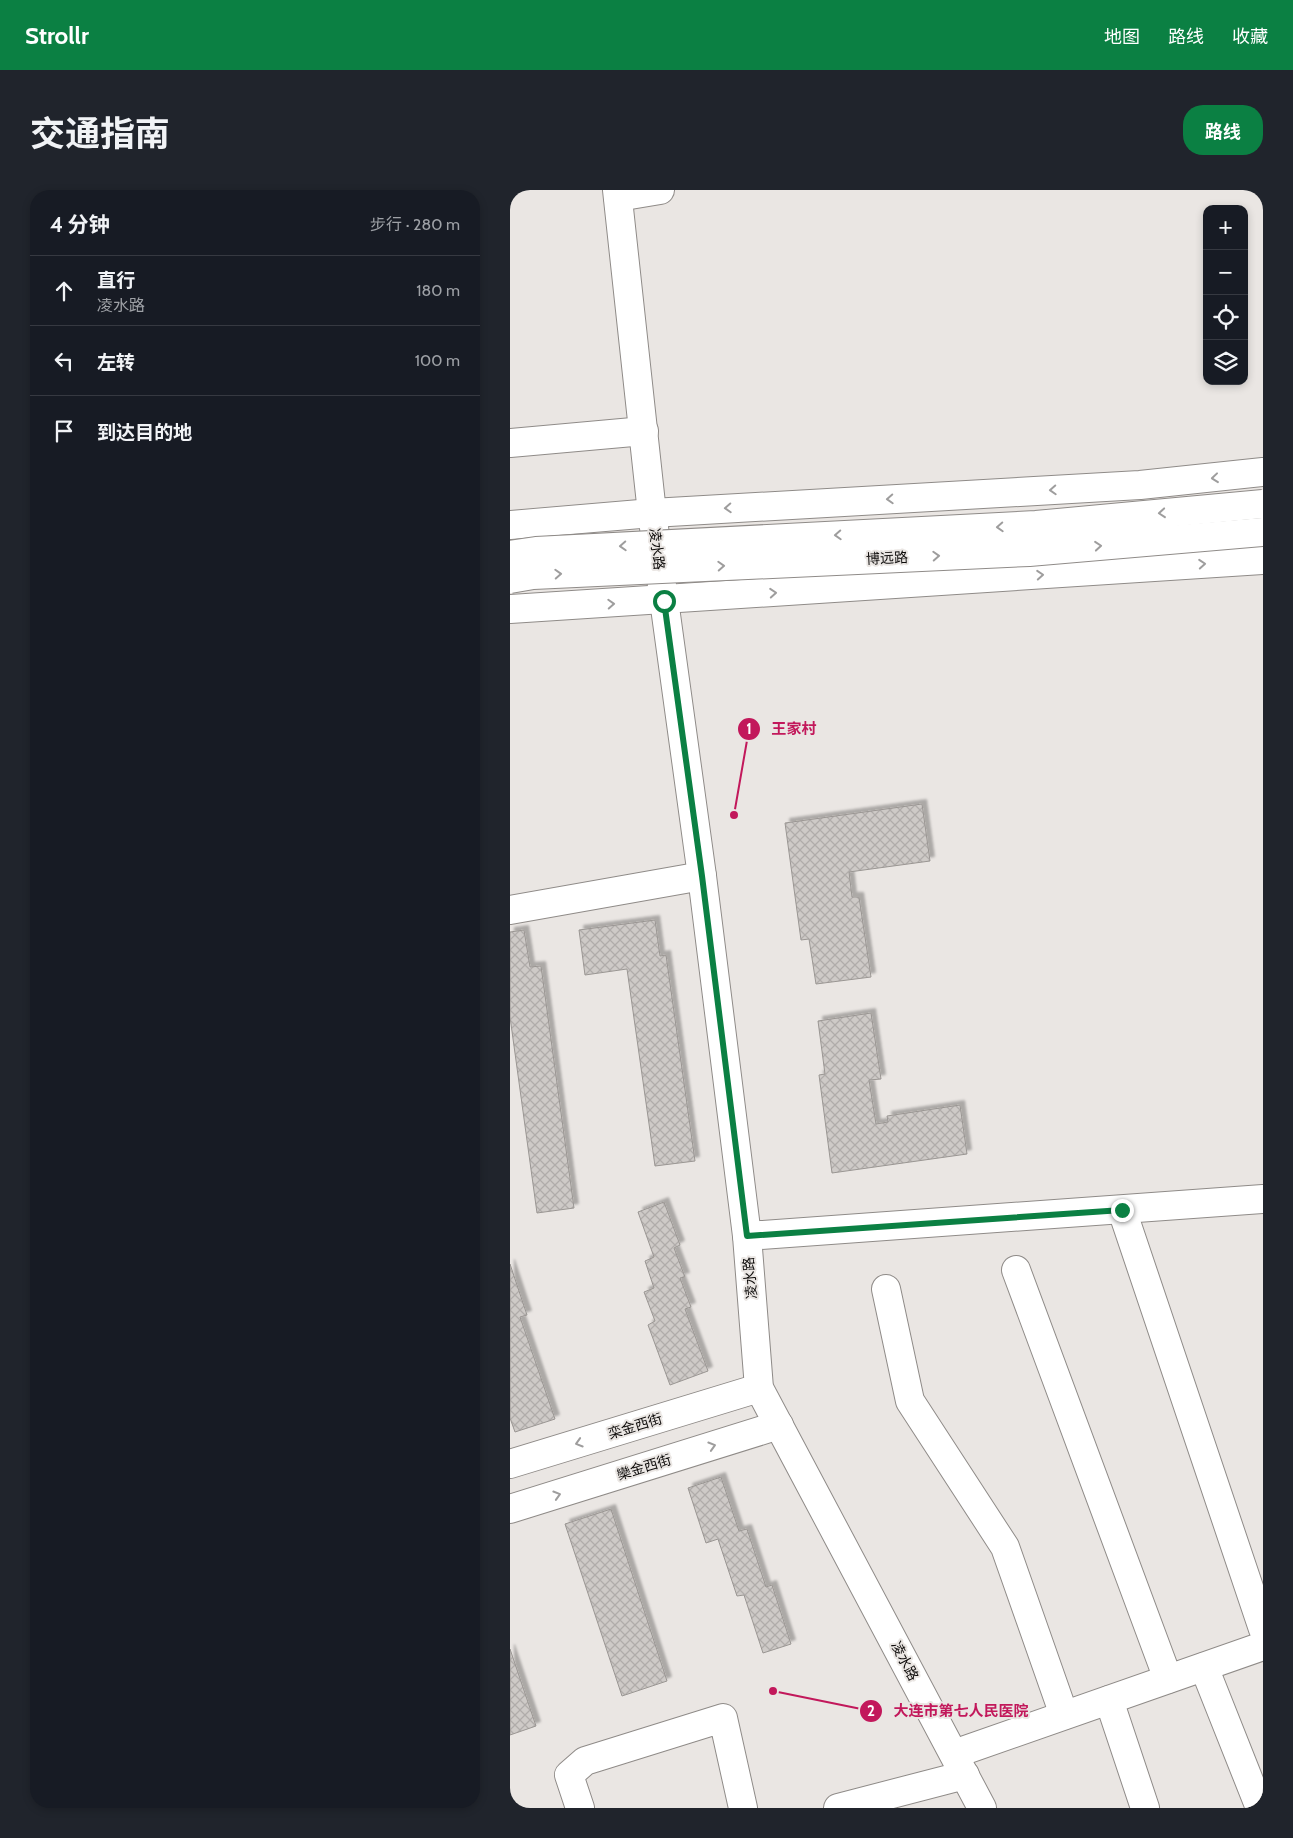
<!DOCTYPE html>
<html lang="zh">
<head>
<meta charset="utf-8">
<style>
	:root { --surface:#171b24; --page:#20242c; --text:#f1f3f6; --muted:#9ea1a6; --line:#363941; --accent:#0b8043 }
	body { margin:0; font-family:Cabin,"Noto Sans SC",sans-serif; background:var(--page); color:var(--text) }
	.controls { position:absolute; right:15px; top:15px; display:grid; overflow:hidden; border-radius:10px; box-shadow:0 2px 8px #0003 }
	.controls button { width:45px; height:45px; display:grid; place-items:center; padding:0; border:0; border-bottom:1px solid var(--line); background:var(--surface); color:var(--text); font:25px sans-serif }
	.stop { position:absolute; width:15px; height:15px; margin:-11px; border:4px solid #0b8043; border-radius:50%; background:#fff }
	.stop.end { background:#0b8043; border-color:#fff; box-shadow:0 1px 5px #0008 }
	.list { margin:0; padding:0; list-style:none }
	h2 { display:flex; justify-content:space-between; align-items:center; height:65px; margin:0; padding:0 20px; font-size:21px }
	h2 small { font-size:16px; font-weight:400; color:var(--muted) }
	.list li { display:grid; grid-template-columns:32px 1fr auto; gap:15px; align-items:center; box-sizing:border-box; height:70px; padding:0 20px; border-top:1px solid var(--line) }
	.list b { display:block; font-size:19px; white-space:nowrap }
	.list p { margin:0; font-size:16px; white-space:nowrap; color:var(--muted) }
	.list em { font-size:16px; font-style:normal; color:var(--muted) }
	.icon { flex:none; width:28px; height:28px; fill:none; stroke:currentColor; stroke-width:2; stroke-linecap:round; stroke-linejoin:round }
	.map { position:relative; flex:none; width:753px; height:1618px; overflow:hidden; border-radius:20px }
	header { display:flex; align-items:center; gap:30px; box-sizing:border-box; height:70px; padding:0 25px; background:var(--accent); color:#fff }
	header strong { font-size:24px }
	nav { display:flex; gap:28px; margin-inline-start:auto; font-size:18px }
	.intro { display:flex; align-items:center; justify-content:space-between; box-sizing:border-box; height:120px; padding:0 30px }
	h1 { margin:0; font-size:35px }
	.button { padding:12px 22px; border-radius:20px; background:var(--accent); color:#fff; font-size:18px; font-weight:700 }
	main { display:flex; gap:30px; padding:0 30px }
	aside { flex:1; background:var(--surface); border-radius:20px; box-shadow:0 2px 8px #0003 }
	.map>svg:first-child { display:block }
	.building { fill:url(#building-cross-hatch); stroke:#9a9693; filter:url(#shadow) }
	.lines { fill:none; stroke-linecap:round; stroke-linejoin:round }
	.minor-casing { stroke:#8f8b88; stroke-width:30 }
	.major-casing { stroke:#8f8b88; stroke-width:30 }
	.minor { stroke:#fff; stroke-width:28 }
	.major { stroke:#fff; stroke-width:28 }
	.major-bridge-casing { stroke:#8f8b88; stroke-width:30; stroke-linecap:butt }
	.major-bridge { stroke:#fff; stroke-width:28 }
	.oneway { stroke:#9e9d9d }
	.route { stroke:#0b8043; stroke-width:6 }
	.labels { text-anchor:middle; stroke-width:4; stroke-linejoin:round; paint-order:stroke }
	.street-label { font-size:14px; fill:#0d0b0a; stroke:#eae6e3 }
	.leader { fill:none; stroke:#c2185b; stroke-width:2 }
	.callout-dot { fill:#c2185b; stroke:#eae6e3; stroke-width:2 }
	.mark-label { font-size:15px; text-anchor:middle; font-weight:bold; fill:#fff }
	.callout-label { font-size:15px; text-anchor:middle; font-weight:bold; fill:#c2185b; stroke:#eae6e3; stroke-width:4; stroke-linejoin:round; paint-order:stroke }
</style>
</head>
<body>
<header>
<strong>Strollr</strong>
<nav><a>地图</a><a>路线</a><a>收藏</a></nav>
</header>
<div class="intro"><h1>交通指南</h1><a class="button">路线</a></div>
<main>
<aside>
<h2>4 分钟<small>步行 · 280 m</small></h2>
<ul class="list">
<li><svg class="icon" aria-label="ahead" viewBox="0 0 24 24"><path d="M12 20V5M6 11l6-6 6 6"/></svg><div><b>直行</b><p>凌水路</p></div><em>180 m</em></li>
<li><svg class="icon" aria-label="left" viewBox="0 0 24 24"><path d="M17 20v-9H6M10 6l-5 5 5 5"/></svg><div><b>左转</b></div><em>100 m</em></li>
<li><svg class="icon" aria-label="arrive" viewBox="0 0 24 24"><path d="M6 21V4h12l-3 4 3 4H6"/></svg><div><b>到达目的地</b></div></li>
</ul>
</aside>
<div class="map">
<svg width="753" height="1618" viewBox="0 0 753 1618">
	<defs>
		<pattern id="building-cross-hatch" width="8" height="8" patternUnits="userSpaceOnUse" patternTransform="scale(1.25)"><rect width="8" height="8" fill="#cecac7"/><path d="M0 0l8 8M0 8l8-8" fill="none" stroke="#b0acaa"/></pattern>
		<filter id="shadow"><feDropShadow dx="4.5" dy="-4.5" stdDeviation="1" flood-color="#0004"/></filter>
	</defs>
	<rect width="100%" height="100%" fill="#eae6e3"/>
	<g class="building">
		<polygon points="412,614 420,671 339,682 342,707 349,707 361,787 306,794 299,749 291,750 275,633"/>
		<polygon points="145,730 150,766 156,765 185,971 145,976 117,779 75,785 69,740"/>
		<polygon points="14,740 20,777 31,776 64,1018 27,1023 0,827 0,742"/>
		<polygon points="361,823 371,889 359,890 366,934 378,932 377,926 450,915 457,964 322,983 309,885 315,884 308,831"/>
		<polygon points="154,1012 170,1055 164,1058 175,1087 170,1088 181,1117 175,1119 198,1181 160,1195 138,1135 145,1131 134,1102 144,1098 135,1071 144,1067 128,1022"/>
		<polygon points="0,1074 17,1125 10,1127 45,1229 5,1242 0,1228"/>
		<polygon points="211,1287 229,1341 237,1339 256,1397 262,1395 281,1454 253,1463 234,1405 227,1406 208,1349 196,1353 178,1298"/>
		<polygon points="101,1319 157,1491 112,1506 55,1334"/>
		<polygon points="0,1459 26,1536 0,1545"/>
	</g>
	<g class="lines">
		<defs>
			<g id="minor">
				<polyline points="107,0 142,323 192,686 237,1046 249,1198 472,1618"/>
				<polyline points="108,7 150,0"/>
				<polyline points="0,253 134,241"/>
				<polyline points="0,720 192,686"/>
				<polyline points="612,1020 753,1439"/>
				<polyline points="237,1046 753,1009"/>
				<polyline points="506,1080 658,1489"/>
				<polyline points="376,1099 400,1211 495,1357 554,1525"/>
				<polyline points="0,1274 249,1198"/>
				<polyline points="0,1319 269,1235"/>
				<polyline points="694,1477 750,1618"/>
				<polyline points="599,1510 635,1618"/>
				<polyline points="444,1564 753,1456"/>
				<polyline points="70,1618 59,1585 75,1571 213,1528 233,1618"/>
				<polyline points="328,1618 455,1585"/>
			</g>
			<g id="major">
				<polyline points="0,335 142,323 630,295 753,282"/>
				<polyline points="0,419 753,370"/>
			</g>
		</defs>
		<use href="#minor" class="minor-casing"/>
		<use href="#major" class="major-casing"/>
		<use href="#minor" class="minor"/>
		<use href="#major" class="major"/>
		<defs>
			<g id="major-bridge">
				<polyline points="0,365 26,361 526,335 753,314"/>
				<polyline points="0,389 23,385 519,362 753,342"/>
			</g>
		</defs>
		<use href="#major-bridge" class="major-bridge-casing"/>
		<use href="#major-bridge" class="major-bridge"/>
	</g>
	<defs><path id="oneway-chevron" d="M-2-3.5L2.5 0L-2 3.5" fill="none" stroke-width="1.6" stroke-linecap="round" stroke-linejoin="round" transform="scale(1.25)"/></defs>
	<g class="oneway">
		<use href="#oneway-chevron" transform="translate(705 288) rotate(174)"/>
		<use href="#oneway-chevron" transform="translate(543 300) rotate(177)"/>
		<use href="#oneway-chevron" transform="translate(380 309) rotate(177)"/>
		<use href="#oneway-chevron" transform="translate(218 318) rotate(177)"/>
		<use href="#oneway-chevron" transform="translate(652 323) rotate(175)"/>
		<use href="#oneway-chevron" transform="translate(490 337) rotate(177)"/>
		<use href="#oneway-chevron" transform="translate(328 345) rotate(177)"/>
		<use href="#oneway-chevron" transform="translate(113 356) rotate(177)"/>
		<use href="#oneway-chevron" transform="translate(588 356) rotate(-5)"/>
		<use href="#oneway-chevron" transform="translate(426 366) rotate(-3)"/>
		<use href="#oneway-chevron" transform="translate(692 374) rotate(-4)"/>
		<use href="#oneway-chevron" transform="translate(211 376) rotate(-3)"/>
		<use href="#oneway-chevron" transform="translate(48 384) rotate(-3)"/>
		<use href="#oneway-chevron" transform="translate(530 385) rotate(-4)"/>
		<use href="#oneway-chevron" transform="translate(263 403) rotate(-4)"/>
		<use href="#oneway-chevron" transform="translate(101 414) rotate(-3)"/>
		<use href="#oneway-chevron" transform="translate(69 1253) rotate(163)"/>
		<use href="#oneway-chevron" transform="translate(202 1256) rotate(-17)"/>
		<use href="#oneway-chevron" transform="translate(47 1305) rotate(-17)"/>
	</g>
	<g class="lines">
		<polyline class="route" points="154,411 192,686 237,1046 612,1020"/>
	</g>
	<g class="labels">
		<g class="street-label">
			<text transform="translate(147 359) rotate(83)" y="5">凌水路</text>
			<text transform="translate(377 368) rotate(-3)" y="5">博远路</text>
			<text transform="translate(240 1088) rotate(-95)" y="5">凌水路</text>
			<text transform="translate(125 1236) rotate(-17)" y="5">栾金西街</text>
			<text transform="translate(134 1277) rotate(-17)" y="5">欒金西街</text>
			<text transform="translate(395 1471) rotate(62)" y="5">凌水路</text>
		</g>
	</g>
	<path class="leader" d="M224 625L239 539M263 1501L361 1521"/>
	<g class="callout-dot">
		<circle cx="224" cy="625" r="5"/>
		<circle cx="263" cy="1501" r="5"/>
		<circle cx="239" cy="539" r="12"/>
		<circle cx="361" cy="1521" r="12"/>
	</g>
	<g class="mark-label">
		<text x="239" y="544">1</text>
		<text x="361" y="1526">2</text>
	</g>
	<g class="callout-label">
		<text x="284" y="544">王家村</text>
		<text x="451" y="1526">大连市第七人民医院</text>
	</g>
</svg>
<div class="controls">
<button>+</button>
<button>−</button>
<button><svg class="icon" aria-label="locate" viewBox="0 0 24 24"><circle cx="12" cy="12" r="6"/><path d="M12 2v4M12 18v4M2 12h4M18 12h4"/></svg></button>
<button><svg class="icon" aria-label="layers" viewBox="0 0 24 24"><path d="M12 4l9 5-9 5-9-5zM3 14l9 5 9-5"/></svg></button>
</div>
<div class="stop" style="left:154px;top:411px"></div>
<div class="stop end" style="left:612px;top:1020px"></div>
</div>
</main>
</body>
</html>
